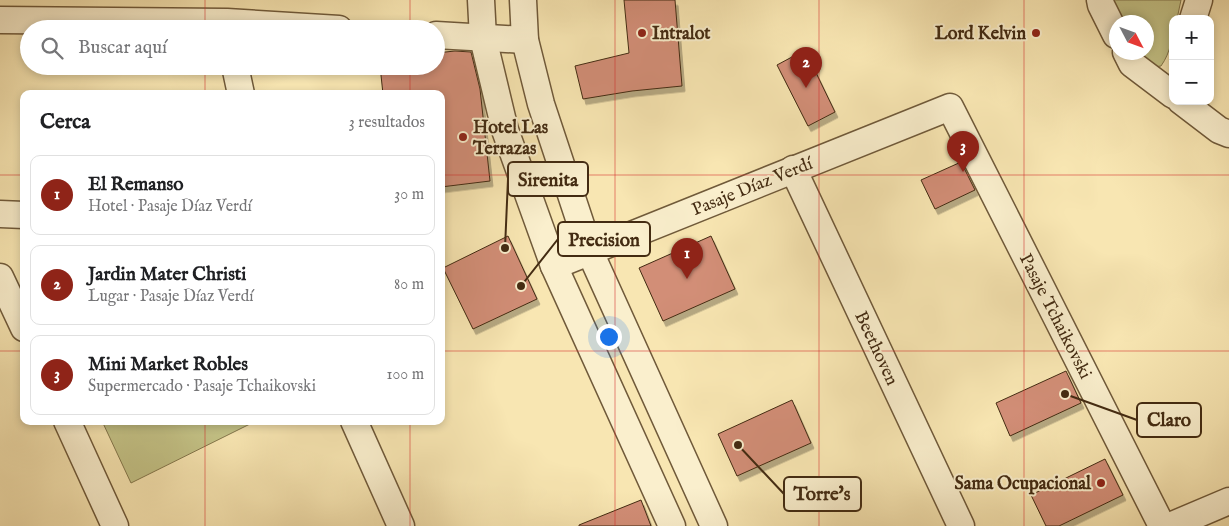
<!DOCTYPE html>
<html lang="es">
<head>
<meta charset="utf-8">
<style>
	:root { --surface:#fff; --page:#f6f6f6; --text:#202124; --muted:#757577; --line:#e0e0e0; --accent:#8f2418 }
	body { margin:0; font-family:"IM FELL English",serif; background:var(--page); color:var(--text) }
	.controls { position:absolute; right:15px; top:15px; display:grid; overflow:hidden; border-radius:10px; box-shadow:0 2px 8px #0003 }
	.controls button { width:45px; height:45px; display:grid; place-items:center; padding:0; border:0; border-bottom:1px solid var(--line); background:var(--surface); color:var(--text); font:25px sans-serif }
	.compass { position:absolute; left:1109px; top:15px; width:45px; height:45px; border-radius:50%; background:var(--surface); box-shadow:0 2px 8px #0003; rotate:131deg }
	.you { position:absolute; left:608px; top:336px; width:18px; height:18px; margin:-12px; border:4px solid #fff; border-radius:50%; background:#1a73e8; box-shadow:0 0 0 8px #1a73e833 }
	.badge { display:grid; place-items:center; width:32px; height:32px; border-radius:50%; background:var(--accent); color:#fff; font-size:16px; font-weight:700 }
	.pin { position:absolute; translate:-50% -41px; filter:drop-shadow(0 1px 2px #0008) }
	.pin::after { content:''; position:absolute; top:26px; width:18px; height:15px; background:inherit; clip-path:polygon(0 0,100% 0,50% 100%) }
	.list { margin:0; padding:0; list-style:none }
	h2 { display:flex; justify-content:space-between; align-items:center; height:65px; margin:0; padding:0 20px; font-size:21px }
	h2 small { font-size:16px; font-weight:400; color:var(--muted) }
	.list li { display:grid; grid-template-columns:32px 1fr auto; gap:15px; align-items:center; box-sizing:border-box; height:80px; margin:0 10px 10px; padding:0 10px; border:1px solid var(--line); border-radius:10px }
	.list b { display:block; font-size:19px; white-space:nowrap }
	.list p { margin:0; font-size:16px; white-space:nowrap; color:var(--muted) }
	.list em { font-size:16px; font-style:normal; color:var(--muted) }
	.icon { flex:none; width:28px; height:28px; fill:none; stroke:currentColor; stroke-width:2; stroke-linecap:round; stroke-linejoin:round }
	.map { position:relative; flex:none; width:1229px; height:526px; overflow:hidden }
	.search { position:absolute; background:var(--surface); box-shadow:0 2px 8px #0003; left:20px; top:20px; width:425px; height:55px; display:flex; align-items:center; gap:12px; box-sizing:border-box; padding:0 18px; border-radius:28px; color:var(--muted); font-size:19px }
	.panel { position:absolute; background:var(--surface); box-shadow:0 2px 8px #0003; left:20px; top:90px; width:425px; height:335px; border-radius:10px }
	.map>svg:first-child { display:block }
	.green { fill:#c4c387; stroke:#84774c }
	.building { fill:#d28e77; stroke:#432b12; filter:url(#shadow) }
	.lines { fill:none; stroke-linecap:round; stroke-linejoin:round }
	.minor-casing { stroke:#705a3a; stroke-width:29 }
	.minor { stroke:#faefcd; stroke-width:26 }
	.grid { fill:none; stroke:#d62828; stroke-width:1; stroke-opacity:0.55 }
	.poi-dot { fill:#8f2418; stroke:#faefcd; stroke-width:2 }
	.labels { text-anchor:middle; stroke-width:4; stroke-linejoin:round; paint-order:stroke }
	.poi-label { font-size:18px; font-weight:bold; fill:#432b12; stroke:#faefcd; text-anchor:start }
	.street-label { font-size:18px; fill:#432b12; stroke:#faefcd }
	.leader { fill:none; stroke:#432b12; stroke-width:2 }
	.callout-dot { fill:#432b12; stroke:#faefcd; stroke-width:2 }
	.callout { fill:#faefcd; stroke:#432b12; stroke-width:2 }
	.callout-label { font-size:19px; text-anchor:middle; font-weight:bold; fill:#432b12 }
</style>
</head>
<body>
<div class="map">
<svg width="1229" height="526" viewBox="0 0 1229 526">
	<defs>
		<filter id="shadow"><feDropShadow dx="3" dy="5.5" stdDeviation="0" flood-color="#0004"/></filter>
	</defs>
	<rect width="100%" height="100%" fill="#f8e6b2"/>
	<filter id="stains"><feTurbulence type="fractalNoise" baseFrequency=".004" numOctaves="4"/><feColorMatrix values="0 0 0 0 .2 0 0 0 0 .09 0 0 0 0 .02 0 0 0 .5 -.17"/></filter>
	<radialGradient id="worn" r=".72"><stop offset=".6" stop-color="#630" stop-opacity="0"/><stop offset="1" stop-color="#630" stop-opacity=".3"/></radialGradient>
	<g class="green">
		<path d="M1109 0H1181L1177 19H1173C1173 36 1171 52 1161 66L1147 68 1136 53 1146 52V22H1118Z"/>
		<polygon points="102,421 256,421 131,483"/>
	</g>
	<g class="building">
		<polygon points="624,0 675,0 682,86 632,91 583,99 575,66 629,53"/>
		<polygon points="805,50 835,112 808,126 777,65"/>
		<polygon points="455,51 471,52 480,89 490,181 441,187 441,94 383,94 380,66 436,66 436,53"/>
		<polygon points="961,162 975,190 935,209 921,180"/>
		<polygon points="508,236 537,299 473,329 443,268"/>
		<polygon points="711,236 735,289 663,321 639,268"/>
		<polygon points="1066,371 1081,403 1010,436 996,403"/>
		<polygon points="792,400 811,443 737,476 718,434"/>
		<polygon points="1105,459 1123,495 1059,526 1046,526 1031,495"/>
		<polygon points="641,500 651,526 579,526 579,525"/>
	</g>
	<g class="lines">
		<defs>
			<g id="minor">
				<polyline points="481,0 483,38 505,130 554,266 672,526"/>
				<polyline points="523,0 525,40 541,104 590,252 714,526"/>
				<polyline points="1100,0 1101,5 1116,35"/>
				<polyline points="1193,19 1199,0"/>
				<polyline points="0,20 227,22 339,29"/>
				<polyline points="436,35 525,40"/>
				<polyline points="1126,52 1132,64 1173,95"/>
				<polyline points="235,66 241,94"/>
				<polyline points="1181,101 1219,130 1229,134"/>
				<polyline points="793,169 961,526"/>
				<polyline points="0,214 24,215"/>
				<polyline points="554,266 950,107 1162,526"/>
				<polyline points="0,277 24,328"/>
				<polyline points="67,421 115,526"/>
				<polyline points="354,421 401,526"/>
				<polyline points="1170,526 1229,501"/>
			</g>
		</defs>
		<use href="#minor" class="minor-casing"/>
		<use href="#minor" class="minor"/>
	</g>
	<path class="grid" d="M205 0V29M410 0V29M615 0V526M819 0V526M1024 0V526M205 66V94M410 66V94M0 175H24M441 175H1229M0 351H24M441 351H1229M205 421V526M410 421V526"/>
	<g class="poi-dot">
		<circle cx="642" cy="33" r="5"/>
		<circle cx="1036" cy="33" r="5"/>
		<circle cx="463" cy="137" r="5"/>
		<circle cx="1101" cy="483" r="5"/>
	</g>
	<g class="labels">
		<g class="poi-label">
			<text x="652" y="39">Intralot</text>
			<text x="1026" y="39" text-anchor="end">Lord Kelvin</text>
			<text x="473" y="133">Hotel Las<tspan x="473" dy="21">Terrazas</tspan></text>
			<text x="1091" y="489" text-anchor="end">Sama Ocupacional</text>
		</g>
		<g class="street-label">
			<text transform="translate(752 186) rotate(-22)" y="6">Pasaje Díaz Verdí</text>
			<text transform="translate(1056 316) rotate(63)" y="6">Pasaje Tchaikovski</text>
			<text transform="translate(877 348) rotate(65)" y="6">Beethoven</text>
		</g>
	</g>
	<path class="leader" d="M505 248L508 179M521 286L558 239M1065 394L1137 420M738 445L784 494"/>
	<g class="callout-dot">
		<circle cx="505" cy="248" r="5"/>
		<circle cx="521" cy="286" r="5"/>
		<circle cx="1065" cy="394" r="5"/>
		<circle cx="738" cy="445" r="5"/>
	</g>
	<g class="callout">
		<rect x="508" y="162" width="80" height="34" rx="5"/>
		<rect x="558" y="222" width="92" height="34" rx="5"/>
		<rect x="1137" y="403" width="64" height="34" rx="5"/>
		<rect x="784" y="477" width="77" height="34" rx="5"/>
	</g>
	<g class="callout-label">
		<text x="548" y="186">Sirenita</text>
		<text x="604" y="246">Precision</text>
		<text x="1169" y="426">Claro</text>
		<text x="822" y="500">Torre's</text>
	</g>
	<rect width="100%" height="100%" filter="url(#stains)"/>
	<rect width="100%" height="100%" fill="url(#worn)"/>
</svg>
<div class="controls">
<button>+</button>
<button>−</button>
</div>
<svg class="compass" viewBox="-18 -18 36 36"><path d="M0-13l5 13h-10z" fill="#e53935"/><path d="M0 13l5-13h-10z" fill="#757577"/></svg>
<div class="you"></div>
<div class="pin badge" style="left:687px;top:279px">1</div>
<div class="pin badge" style="left:806px;top:88px">2</div>
<div class="pin badge" style="left:963px;top:172px">3</div>
<div class="search"><svg class="icon" aria-label="search" viewBox="0 0 24 24"><circle cx="10" cy="10" r="6"/><path d="M15 15l6 6"/></svg>Buscar aquí</div>
<section class="panel">
<h2>Cerca<small>3 resultados</small></h2>
<ul class="list">
<li><span class="badge">1</span><div><b>El Remanso</b><p>Hotel · Pasaje Díaz Verdí</p></div><em>30 m</em></li>
<li><span class="badge">2</span><div><b>Jardin Mater Christi</b><p>Lugar · Pasaje Díaz Verdí</p></div><em>80 m</em></li>
<li><span class="badge">3</span><div><b>Mini Market Robles</b><p>Supermercado · Pasaje Tchaikovski</p></div><em>100 m</em></li>
</ul>
</section>
</div>
</body>
</html>
